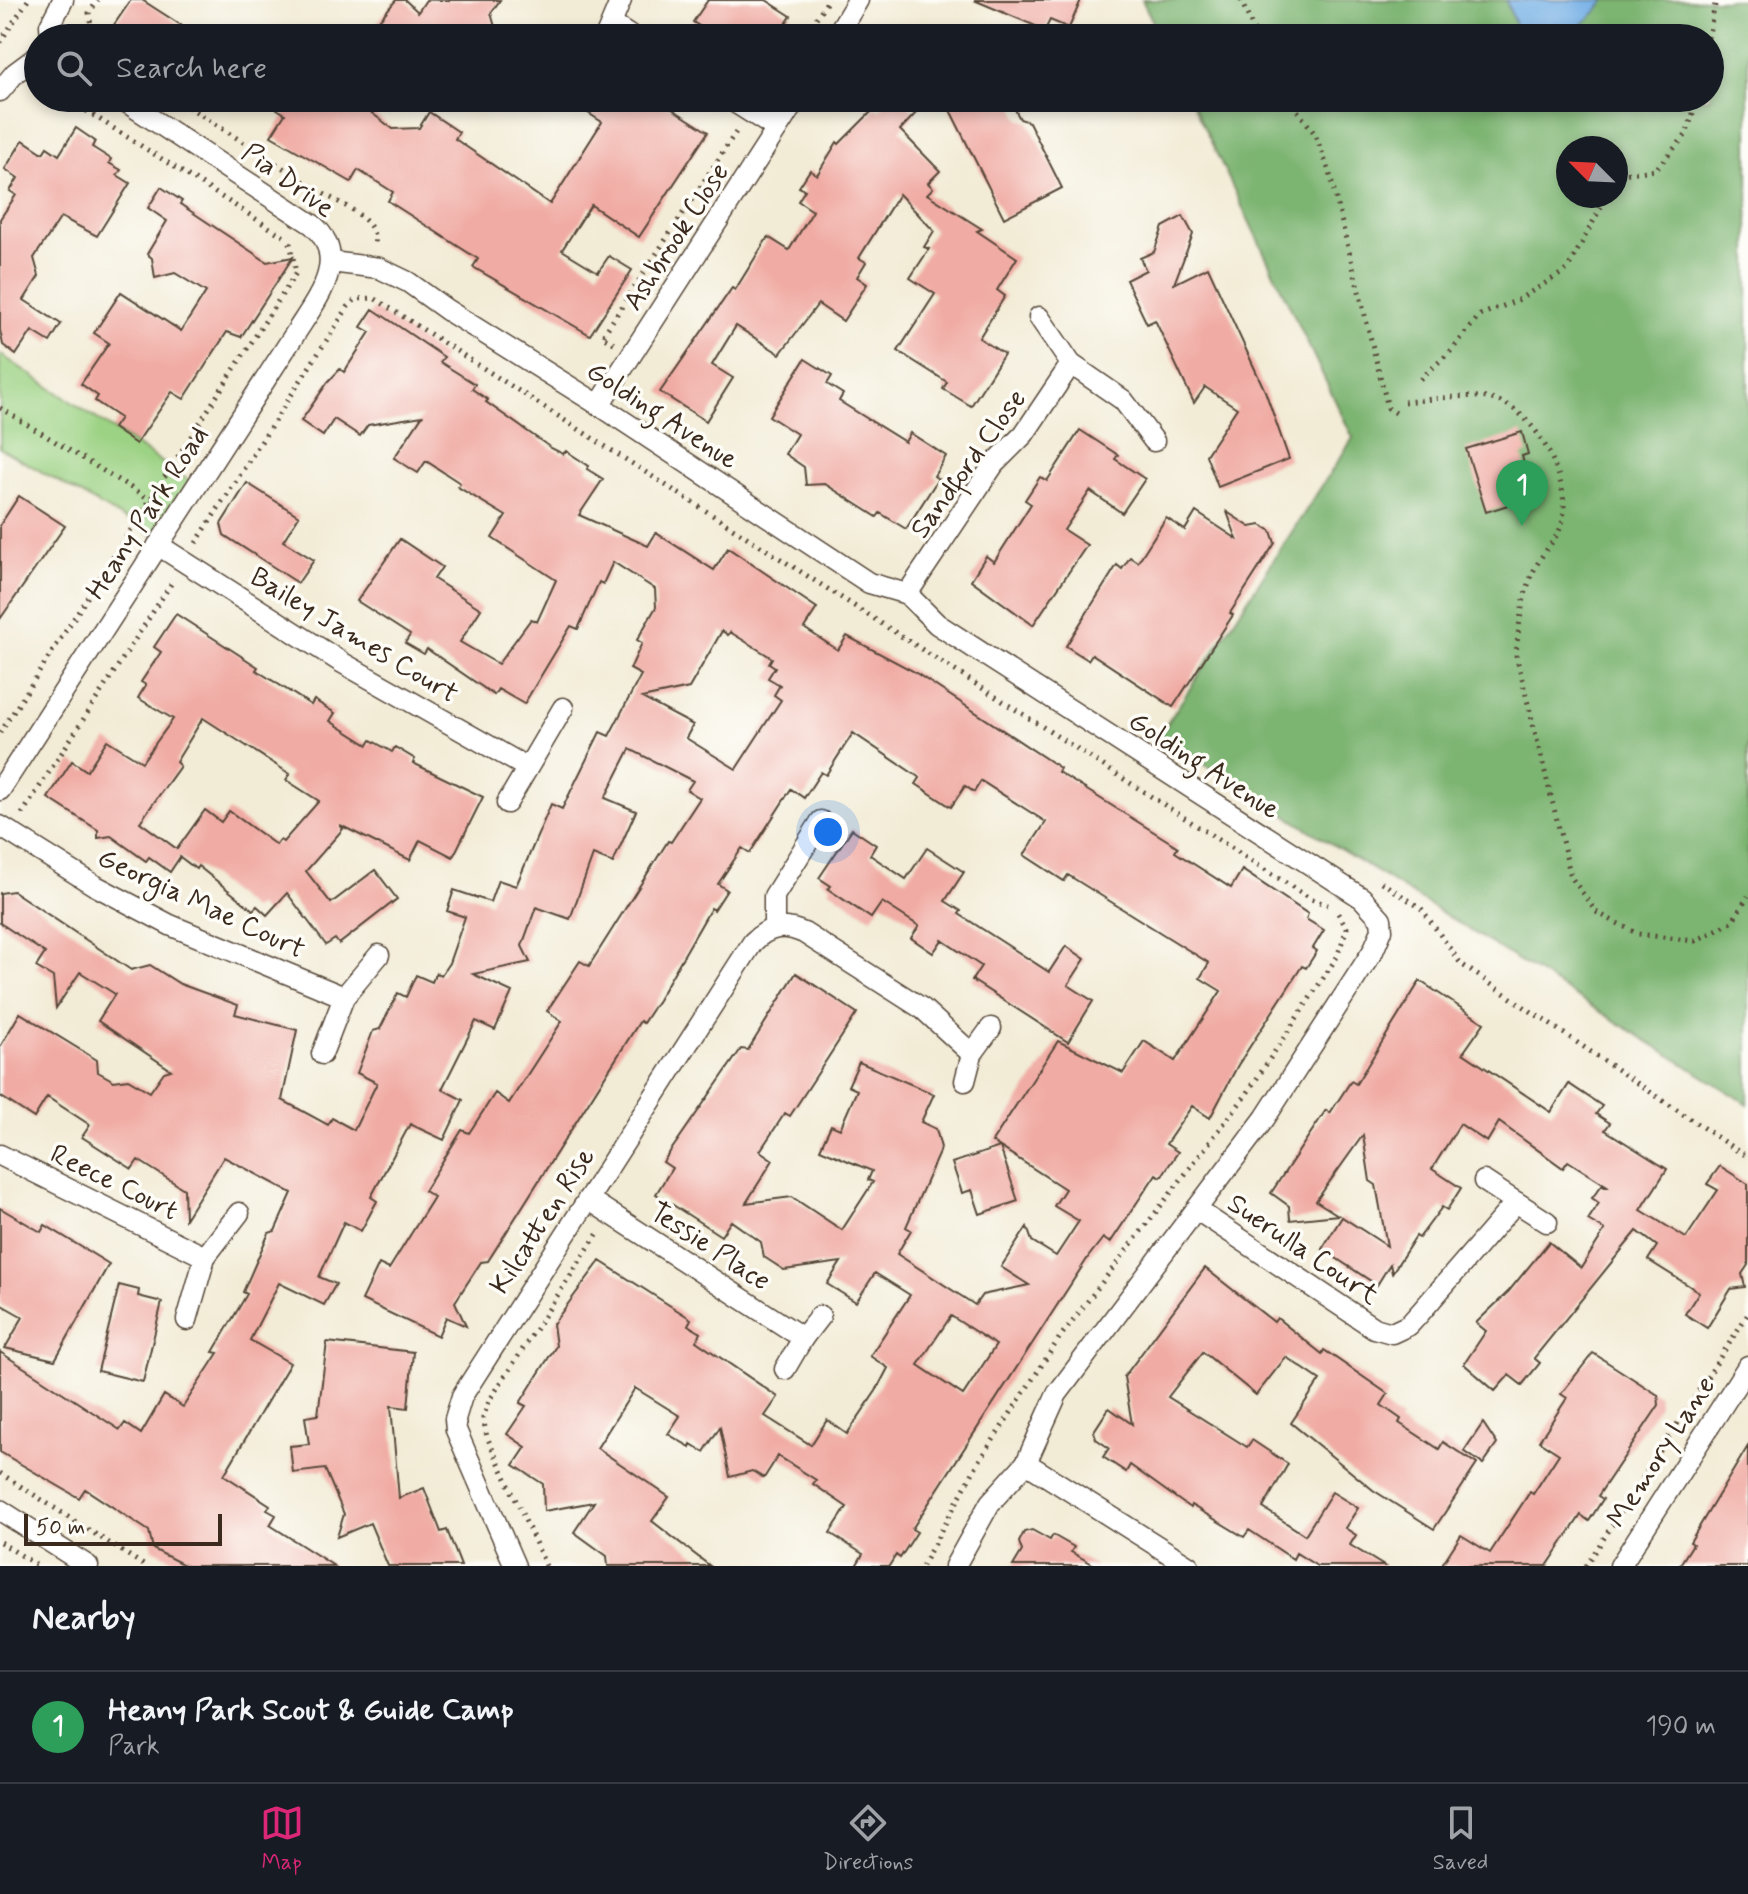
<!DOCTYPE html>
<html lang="en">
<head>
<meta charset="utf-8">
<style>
	:root { --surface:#171b24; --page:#242831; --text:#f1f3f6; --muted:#9ea1a6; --line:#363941; --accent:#db2777 }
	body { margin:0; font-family:Mynerve,sans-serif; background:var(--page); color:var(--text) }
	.compass { position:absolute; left:1556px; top:136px; width:72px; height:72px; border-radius:50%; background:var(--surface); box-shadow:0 4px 12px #0003; rotate:294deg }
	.scale { position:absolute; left:24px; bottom:20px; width:198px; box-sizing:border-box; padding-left:8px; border:4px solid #3b2a1e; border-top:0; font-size:22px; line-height:28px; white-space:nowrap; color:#3b2a1e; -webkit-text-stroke:6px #fdfcf7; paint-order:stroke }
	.you { position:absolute; left:828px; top:832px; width:28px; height:28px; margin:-20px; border:6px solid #fff; border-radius:50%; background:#1a73e8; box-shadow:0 0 0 12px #1a73e833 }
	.badge { display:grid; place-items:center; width:52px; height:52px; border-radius:50%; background:var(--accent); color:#fff; font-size:26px; font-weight:700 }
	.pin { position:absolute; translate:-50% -66px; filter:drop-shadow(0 2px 4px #0008) }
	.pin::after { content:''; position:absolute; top:42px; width:28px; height:24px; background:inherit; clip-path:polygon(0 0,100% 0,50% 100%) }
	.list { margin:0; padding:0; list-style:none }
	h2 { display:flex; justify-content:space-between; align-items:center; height:104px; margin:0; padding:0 32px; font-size:34px }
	h2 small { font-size:26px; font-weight:400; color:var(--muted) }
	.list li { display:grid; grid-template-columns:52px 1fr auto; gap:24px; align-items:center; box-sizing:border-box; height:112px; padding:0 32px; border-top:2px solid var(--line) }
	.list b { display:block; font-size:30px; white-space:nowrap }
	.list p { margin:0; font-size:26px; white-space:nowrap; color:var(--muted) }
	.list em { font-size:26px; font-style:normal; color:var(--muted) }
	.icon { flex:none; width:44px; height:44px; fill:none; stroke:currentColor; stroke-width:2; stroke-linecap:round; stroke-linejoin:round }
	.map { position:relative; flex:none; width:1748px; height:1566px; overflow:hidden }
	.search { position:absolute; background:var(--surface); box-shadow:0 4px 12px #0003; left:24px; right:24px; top:24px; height:88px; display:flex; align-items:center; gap:20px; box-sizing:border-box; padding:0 28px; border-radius:44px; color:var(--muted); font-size:30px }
	.sheet { height:216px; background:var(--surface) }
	nav { display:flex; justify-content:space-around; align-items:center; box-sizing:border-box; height:112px; border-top:2px solid var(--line); background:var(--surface); font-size:22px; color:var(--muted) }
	nav a { display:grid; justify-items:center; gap:4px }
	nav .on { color:var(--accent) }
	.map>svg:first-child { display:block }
	.green { fill:#9bd283; stroke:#6b7e50; stroke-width:2 }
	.forest { fill:#7cb471; stroke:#5c6f48; stroke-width:2; fill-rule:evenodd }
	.water { fill:#76b0e6; stroke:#586d82; stroke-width:2 }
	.building { fill:#f0aca4; fill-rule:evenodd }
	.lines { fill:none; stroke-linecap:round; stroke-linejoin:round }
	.minor-casing { stroke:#564739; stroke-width:23 }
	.path { stroke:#564739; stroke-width:5; stroke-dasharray:2 6; stroke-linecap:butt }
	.minor { stroke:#fff; stroke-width:20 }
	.labels { text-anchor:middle; stroke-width:7; stroke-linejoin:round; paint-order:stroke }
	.street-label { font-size:28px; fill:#3b2a1e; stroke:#fdfcf7 }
</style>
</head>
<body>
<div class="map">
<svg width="1748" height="1566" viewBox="0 0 1748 1566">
	<rect width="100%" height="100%" fill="#fdfcf7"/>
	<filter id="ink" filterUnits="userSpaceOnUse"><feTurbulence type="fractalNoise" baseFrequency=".0125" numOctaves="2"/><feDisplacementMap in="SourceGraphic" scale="16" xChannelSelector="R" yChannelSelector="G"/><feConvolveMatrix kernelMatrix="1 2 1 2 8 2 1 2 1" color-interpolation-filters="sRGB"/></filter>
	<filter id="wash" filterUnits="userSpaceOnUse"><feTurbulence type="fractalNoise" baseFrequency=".006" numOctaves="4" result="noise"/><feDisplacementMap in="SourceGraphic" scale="32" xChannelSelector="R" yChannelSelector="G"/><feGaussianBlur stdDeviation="1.8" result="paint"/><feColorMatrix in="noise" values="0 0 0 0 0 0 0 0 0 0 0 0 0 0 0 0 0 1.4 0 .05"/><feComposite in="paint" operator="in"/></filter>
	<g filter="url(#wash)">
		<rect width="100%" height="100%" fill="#f2ebd5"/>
		<polygon class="green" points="0,354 196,485 161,540 0,448"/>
		<path class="forest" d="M1142 0H1748V1104L1159 736 1353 438 1190 98H1710V38H1161ZM1568 148H1616V196H1568Z"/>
		<path class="water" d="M1506 0H1606C1580 33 1558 43 1518 32Z"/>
		<g id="blocks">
			<g class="building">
				<polygon points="131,0 142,0 201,38 105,38"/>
				<polygon points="396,0 405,0 418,12 426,0 500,0 491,13 495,27 440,32 447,38 364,38"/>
				<polygon points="708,0 766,0 791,16 777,38 718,38 693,22"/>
				<polygon points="974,0 1081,0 1069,28 1050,20 1045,30"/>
				<polygon points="260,98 345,98 365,108 393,129 419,128 429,112 459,132 455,139 550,204 602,122 565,98 655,98 708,132 639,237 591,205 562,250 598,272 609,256 632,270 590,335 473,267 478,259 388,201 393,192 358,170 351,182 271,136 285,114"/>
				<polygon points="891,98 901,98 916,113 900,130 940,171 928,183 933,188 927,194 982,229 977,231 1017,258 997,290 1005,296 979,338 1004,354 971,406 943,389 947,382 898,351 935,294 910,278 929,249 924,247 934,231 899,194 859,258 866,262 857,277 867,284 843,321 818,304 780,354 736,326 712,365 733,378 706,421 660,392 732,288 735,290 768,237 789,250 813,211 798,201 805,190 799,187 810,170 817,175 837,142 839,144 876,107 879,110"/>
				<polygon points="944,98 1009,98 1020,119 1029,122 1062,188 1004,218"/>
				<polygon points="76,128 95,141 92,147 111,159 109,163 121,170 117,175 130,183 97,236 61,217 34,258 39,276 24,300 61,324 50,342 32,331 16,355 3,345 0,330 0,219 16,195 10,191 18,178 5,169 23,140 43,153 47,147 59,155"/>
				<polygon points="161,187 182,201 180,204 267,262 293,257 241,337 227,332 184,399 172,392 136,444 113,428 120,418 95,401 98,396 81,384 109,343 94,333 121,292 181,331 206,292 175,273 155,278 152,258 147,254 167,221 148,208"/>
				<polygon points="1183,216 1193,234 1174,284 1208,267 1265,391 1289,459 1218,487 1206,455 1237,408 1205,387 1194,403 1155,320 1147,324 1126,280 1146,270 1140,258 1154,252 1163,227"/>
				<path d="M373 309 444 357 440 362 475 384 472 389 488 400 486 402 551 448 563 454 566 451 589 466 587 469 603 479 579 515 648 546 656 533 714 570 728 548 817 608 804 628 838 650 847 636 913 671 1060 768 1058 772 1178 847 1175 852 1231 888 1242 870 1308 914 1306 919 1324 930 1313 948 1317 951 1306 968 1302 966 1238 1065 1210 1118 1192 1106 1166 1144 1178 1152 1161 1177 1156 1174 1110 1243 1103 1238 1089 1256 912 1529 917 1532 900 1558 896 1555 889 1566H856L863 1554 830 1533 847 1507 813 1484 816 1480 778 1456 764 1478 752 1471 730 1477 720 1427 704 1452 691 1444 690 1447 668 1434 680 1416 635 1388 597 1448 669 1497 652 1521 710 1566H608L607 1556 574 1532 594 1502 544 1511 543 1484 514 1465 526 1447 507 1434 526 1406 520 1403 556 1346 553 1324 600 1261 691 1319 688 1325 701 1333 696 1341 778 1397 765 1416 811 1445 827 1420 847 1434 876 1391 888 1368 870 1356 910 1295 875 1273 856 1302 827 1284 841 1262 784 1270 764 1257 761 1242 731 1221 721 1236 656 1194 672 1168 663 1162 741 1049 748 1050 796 973 857 1013 790 1116 785 1113 760 1151 773 1160 746 1203 792 1197 842 1230 873 1182 868 1180 872 1171 820 1149 831 1125 840 1129 857 1090 848 1086 859 1062 934 1094 921 1122 936 1129 941 1148 906 1227 911 1230 897 1254 975 1305 982 1295 1029 1285 1001 1267 1027 1227 1032 1241 1056 1256 1079 1221 1054 1206 1065 1189 1000 1147 1018 1201 980 1214 972 1190 962 1193 952 1163 1000 1147 992 1142 1058 1041 1123 1073 1144 1041 1175 1061 1221 991 1200 978 1209 963 1068 875 1064 881 1024 855 1046 822 981 781 974 792 965 786 951 807 916 784 920 778 853 733 826 775 821 772 804 798 791 789 750 853 742 848 718 884 727 890 714 910 711 908 658 1000 643 1023 640 1021 488 1261 481 1262 455 1302 466 1326 446 1317 438 1336 362 1300 379 1264 389 1269 434 1197 424 1191 462 1130 469 1133 495 1093 509 1103 562 1021 547 1011 580 961 589 966 668 841 671 842 700 798 687 790 693 781 630 749 605 798 636 811 613 863 593 855 570 919 536 907 522 946 530 962 473 974 512 992 495 1030 476 1021 442 1089 463 1100 444 1140 410 1124 371 1197 377 1201 361 1231 344 1222 319 1277 336 1284 324 1305 279 1283 250 1340 290 1363 224 1475 270 1505 267 1510 276 1515 270 1525 334 1566H186L153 1549 149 1531 85 1489 79 1498 0 1452V1352L120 1430 125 1423 141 1434 164 1395 183 1407 218 1353 213 1352 247 1294 243 1292 264 1244 269 1233 275 1231 292 1193 224 1157 185 1219 184 1189 138 1160 132 1169 82 1137 90 1125 47 1097 34 1118 0 1096V1047L20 1013 97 1060 98 1072 114 1081 128 1079 150 1092 164 1072 171 1070 98 1021 115 994 80 972 56 1008 53 977 36 967 45 953 0 923V893L13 891 131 970 150 965 180 984 238 1005 235 1014 297 1030 282 1100 328 1125 332 1118 354 1130 377 1083 357 1073 373 1031 380 1029 398 993 406 997 416 975 432 982 436 973 441 975 449 963 465 917 447 911 454 890 490 902 498 880 516 886 551 804 562 809 600 732 609 736 641 675 630 669 642 643 637 640 656 607 655 589 613 562 603 584 599 582 578 629 571 626 524 704 498 689 494 695 427 649 424 654 405 643 410 635 357 601 400 539 442 567 434 579 481 609 460 642 498 664 531 619 537 622 556 580 492 538 506 516 458 487 460 483 426 461 418 473 394 458 422 416 368 425 360 436 334 419 323 436 301 421 328 382 340 369 344 372 370 332 361 327ZM722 631 728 635 730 632 772 658 769 663 775 667 768 678 780 685 774 695 781 700 736 769 686 738 693 725 642 698 689 688ZM951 1316 996 1345 963 1395 918 1365Z"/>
				<polygon points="805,359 832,376 827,384 843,394 839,401 905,442 910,433 946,456 934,476 938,479 906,529 880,513 877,517 825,484 806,485 804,467 785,454 797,434 769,416"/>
				<polygon points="1080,430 1118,455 1115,459 1145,479 1122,513 1090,491 1064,530 1087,545 1033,625 971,580 986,556 994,562 1031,504 1025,500 1040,477 1047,481"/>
				<polygon points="1522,432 1528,454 1522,456 1529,484 1507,490 1511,504 1486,512 1466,449"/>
				<polygon points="247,483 299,516 283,541 314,560 298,583 224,535 221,524"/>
				<polygon points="19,496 65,526 0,619 0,525"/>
				<polygon points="1196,512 1237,539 1227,512 1250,527 1261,525 1271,531 1275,543 1230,613 1233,615 1173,707 1092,654 1088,660 1066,646 1117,565 1122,569 1130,557 1138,562 1166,518 1185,530"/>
				<path d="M176 614 258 667 256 670 311 705 314 700 335 713 330 721 368 745 371 740 392 752 395 747 415 759 413 763 483 797 453 857 420 840 410 860 340 825 343 829 306 871 331 903 375 870 397 899 339 944 335 939 326 945 287 893 267 915 257 906 253 910 198 866 196 869 180 857 170 872 149 857 146 861 111 836 98 838V830L48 798 72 761 87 771 107 740 142 762 173 719 138 698 146 685 141 682 161 652 154 647ZM203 718 290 774 286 780 319 801 283 842 280 840 276 845 229 811 221 822 205 810 177 849 140 822 180 766 176 762Z"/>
				<polygon points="852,829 876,845 870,855 906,879 927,848 964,872 945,901 961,911 959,914 1049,972 1066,946 1085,959 1068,985 1093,1001 1068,1042 972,980 981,966 942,940 933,953 911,938 919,926 882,902 871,918 828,889 831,886 819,878"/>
				<polygon points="1420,981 1484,1023 1463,1053 1551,1112 1569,1084 1602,1106 1596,1114 1610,1123 1605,1130 1667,1169 1641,1210 1686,1238 1718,1190 1707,1184 1720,1166 1748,1184 1748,1265 1742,1274 1745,1287 1731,1289 1707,1328 1685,1314 1699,1292 1648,1260 1657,1246 1637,1231 1534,1358 1540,1363 1522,1385 1509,1375 1495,1391 1464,1364 1486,1331 1476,1323 1509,1291 1549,1242 1581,1268 1605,1230 1588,1220 1599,1203 1592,1198 1602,1185 1609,1187 1568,1161 1563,1168 1499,1122 1487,1142 1460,1124 1432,1169 1461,1188 1447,1210 1442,1207 1419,1238 1416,1236 1392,1273 1390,1264 1377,1285 1322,1249 1342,1217 1387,1246 1376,1185 1370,1181 1363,1135 1316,1201 1338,1215 1290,1220 1289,1206 1271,1193 1326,1110 1330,1113 1351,1081 1356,1084"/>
				<polygon points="0,1208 41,1232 45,1225 109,1264 55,1360 5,1348 23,1317 0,1304"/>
				<polygon points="1205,1268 1274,1322 1277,1318 1322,1354 1324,1350 1388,1394 1381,1405 1401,1419 1399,1423 1439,1449 1443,1442 1477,1464 1434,1529 1373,1490 1291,1423 1320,1380 1286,1357 1256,1395 1203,1352 1168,1397 1247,1447 1252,1440 1288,1464 1263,1508 1305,1535 1332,1492 1358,1508 1345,1528 1356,1535 1350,1545 1384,1566 1317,1566 1296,1553 1293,1559 1249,1530 1244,1537 1191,1505 1190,1508 1130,1465 1126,1472 1103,1457 1109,1448 1096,1439 1094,1431 1109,1408 1132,1424 1124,1377"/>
				<polygon points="119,1285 139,1290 138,1296 162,1302 143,1382 98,1371"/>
				<polygon points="327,1342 413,1352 408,1408 391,1406 399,1498 424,1488 441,1532 447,1530 461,1566 388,1566 370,1523 337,1537 344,1514 325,1469 293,1473 290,1446 309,1444 305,1417 318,1415"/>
				<polygon points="1593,1353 1658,1395 1659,1405 1598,1496 1603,1499 1589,1521 1581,1515 1547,1566 1441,1566 1461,1535 1490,1553 1530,1492 1533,1494 1559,1454 1539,1441 1567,1398 1561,1394"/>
				<polygon points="1483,1423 1497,1444 1483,1464 1464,1451"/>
				<polygon points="1748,1446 1748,1566 1679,1566 1693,1544 1690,1542"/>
				<polygon points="1032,1530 1050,1540 1053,1535 1074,1547 1071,1552 1096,1566 1013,1566 1022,1551 1019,1542 1024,1532"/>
			</g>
		</g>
	</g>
	<g filter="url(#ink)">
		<use href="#blocks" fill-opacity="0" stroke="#564739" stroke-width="2"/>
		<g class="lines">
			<defs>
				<g id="minor">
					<polyline points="613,25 633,38"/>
					<polyline points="51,38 50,25 63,0"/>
					<polyline points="605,38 621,0"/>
					<polyline points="835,38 858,0"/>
					<polyline points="0,91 15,73 38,56"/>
					<polyline points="728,98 777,129"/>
					<polyline points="331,262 379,268 408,282 447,310 599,405 869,583 907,594 937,624 1362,898 1381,919 1382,930 1373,951 1265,1118 1057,1394 1026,1463 990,1503 955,1566"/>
					<polyline points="1039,317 1071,364 1123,400 1154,441"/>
					<polyline points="599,405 797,98"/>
					<polyline points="158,545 341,662 526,767"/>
					<polyline points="907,594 994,464 1024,434 1071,364"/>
					<path d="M0 790 293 337C314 303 352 260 313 225L120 98"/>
					<polyline points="507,803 563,708"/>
					<polyline points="0,826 94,885 170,925 344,997"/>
					<polyline points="774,928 774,896 821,821"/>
					<polyline points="322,1054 344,997 379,955"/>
					<polyline points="965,1081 972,1054 991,1028"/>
					<polyline points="0,1155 205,1257"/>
					<polyline points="1484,1181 1516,1202"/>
					<polyline points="588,1199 803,1338 785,1369"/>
					<polyline points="1197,1210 1374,1328 1392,1333 1409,1325 1419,1314 1516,1202 1547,1222"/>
					<polyline points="187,1320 205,1257 239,1213"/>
					<polyline points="803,1338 820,1316"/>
					<polyline points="1026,1463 1189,1566"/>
					<polyline points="0,1510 88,1566"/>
					<path d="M515 1566 456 1430 455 1419 462 1396 753 942C769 926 784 924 804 933L923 1009 972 1054"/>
					<polyline points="1620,1566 1748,1366"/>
				</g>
			</defs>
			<use href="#minor" class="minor-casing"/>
			<g class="path">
				<polyline points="1241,0 1257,38"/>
				<polyline points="93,38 89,13 98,0"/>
				<polyline points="803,38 828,0"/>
				<polyline points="1708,38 1716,0"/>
				<polyline points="0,42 28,0"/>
				<polyline points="66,98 286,238"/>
				<polyline points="175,98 317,190"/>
				<polyline points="1288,98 1315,134 1329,171 1388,408 1396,413"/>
				<polyline points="1616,182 1620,174 1655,170 1686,135 1698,98"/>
				<path d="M313 197 317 190C338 203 380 218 374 245"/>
				<polyline points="614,343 602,337 738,129"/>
				<polyline points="1420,379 1451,351 1480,315 1516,301 1567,270 1607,196"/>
				<path d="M1404 402C1432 400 1468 392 1495 400 1536 411 1570 479 1563 519 1560 536 1547 547 1539 561 1522 589 1519 624 1516 655L1571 877 1596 912 1638 934 1695 941 1732 922 1748 896"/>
				<polyline points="0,408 151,500"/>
				<polyline points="196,543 348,307 356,299 374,298 1311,899 1328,905"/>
				<polyline points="0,733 296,273 290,242 285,240"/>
				<polyline points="22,814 173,581"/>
				<polyline points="1381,882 1421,908 1461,964 1742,1154 1748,1154"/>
				<polyline points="0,1473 145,1566"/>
				<polyline points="0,1542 38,1566"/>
				<polyline points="546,1566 487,1437 483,1418 489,1401 600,1230"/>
				<polyline points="922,1566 977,1465 1060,1337 1246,1095 1337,957 1347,928 1336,910"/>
				<polyline points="1586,1566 1748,1314"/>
			</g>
			<use href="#minor" class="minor"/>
		</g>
	</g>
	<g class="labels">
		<g class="street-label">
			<text transform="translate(289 179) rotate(36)" y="10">Pia Drive</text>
			<text transform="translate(675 236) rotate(-57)" y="10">Ashbrook Close</text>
			<text transform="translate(663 414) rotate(33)" y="10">Golding Avenue</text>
			<text transform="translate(967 463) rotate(-54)" y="10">Sandford Close</text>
			<text transform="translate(146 512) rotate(-57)" y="10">Heany Park Road</text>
			<text transform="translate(355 634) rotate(31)" y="10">Bailey James Court</text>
			<text transform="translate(1205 764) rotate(33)" y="10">Golding Avenue</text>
			<text transform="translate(202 902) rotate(25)" y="10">Georgia Mae Court</text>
			<text transform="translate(115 1181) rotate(26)" y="10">Reece Court</text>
			<text transform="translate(541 1220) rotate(-57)" y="10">Kilcatten Rise</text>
			<text transform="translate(711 1245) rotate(33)" y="10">Tessie Place</text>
			<text transform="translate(1304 1248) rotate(34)" y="10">Suerulla Court</text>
			<text transform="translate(1660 1451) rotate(-57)" y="10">Memory Lane</text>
		</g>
	</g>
</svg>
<svg class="compass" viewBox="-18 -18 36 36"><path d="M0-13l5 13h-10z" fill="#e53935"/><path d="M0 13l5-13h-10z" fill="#9ea1a6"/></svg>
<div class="scale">50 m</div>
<div class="you"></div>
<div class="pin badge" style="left:1522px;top:526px;background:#2e9e5b">1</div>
<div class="search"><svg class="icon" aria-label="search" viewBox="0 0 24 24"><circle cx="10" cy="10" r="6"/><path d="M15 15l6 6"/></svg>Search here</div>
</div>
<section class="sheet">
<h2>Nearby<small></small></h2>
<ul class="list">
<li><span class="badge" style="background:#2e9e5b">1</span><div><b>Heany Park Scout &amp; Guide Camp</b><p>Park</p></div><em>190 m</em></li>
</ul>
</section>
<nav>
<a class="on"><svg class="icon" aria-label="map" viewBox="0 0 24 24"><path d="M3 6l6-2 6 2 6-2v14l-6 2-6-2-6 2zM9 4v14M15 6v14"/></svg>Map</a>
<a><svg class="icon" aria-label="directions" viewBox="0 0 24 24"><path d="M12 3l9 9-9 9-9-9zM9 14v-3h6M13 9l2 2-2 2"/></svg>Directions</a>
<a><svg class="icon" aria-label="saved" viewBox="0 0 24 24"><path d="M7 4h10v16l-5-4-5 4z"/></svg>Saved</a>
</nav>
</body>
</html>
